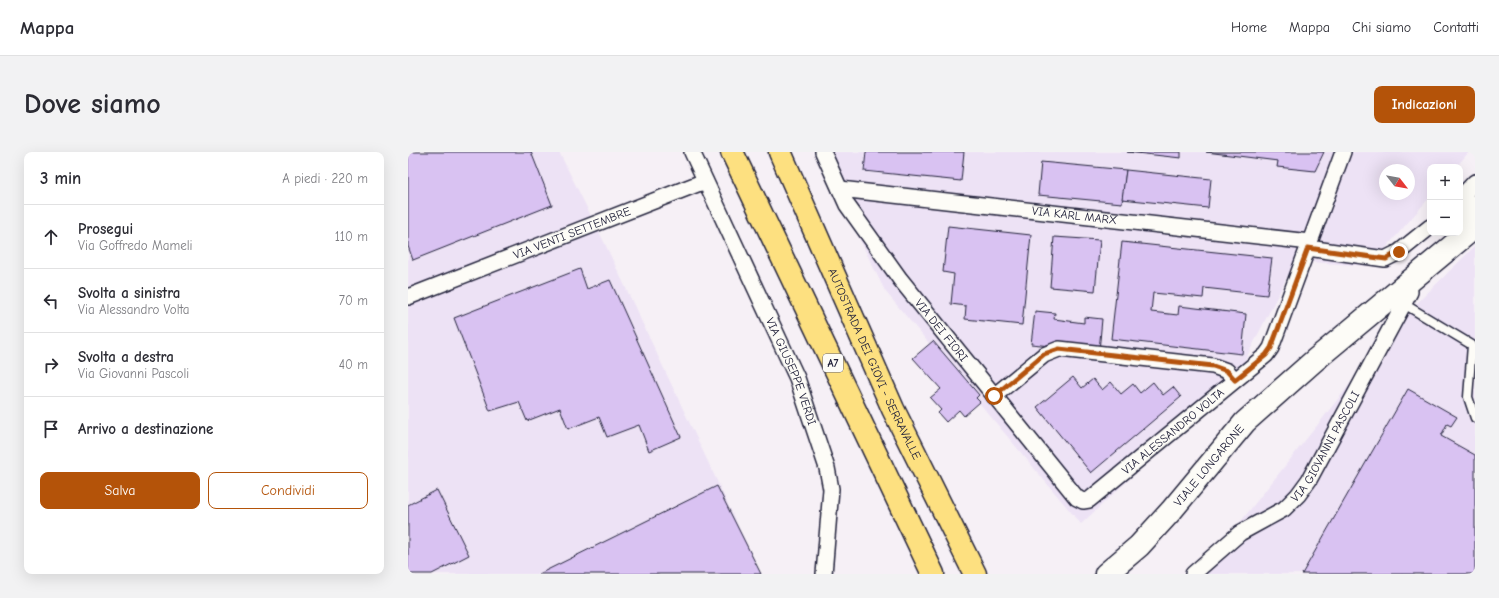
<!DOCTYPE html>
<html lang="it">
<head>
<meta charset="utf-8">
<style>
	:root { --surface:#fff; --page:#f2f2f3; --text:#2b2b33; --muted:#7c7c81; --line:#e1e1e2; --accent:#b45309 }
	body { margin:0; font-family:"Comic Neue",sans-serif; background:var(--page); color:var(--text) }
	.controls { position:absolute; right:12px; top:12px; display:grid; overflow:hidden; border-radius:8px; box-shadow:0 4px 16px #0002 }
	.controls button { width:36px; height:36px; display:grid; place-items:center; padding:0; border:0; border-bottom:1px solid var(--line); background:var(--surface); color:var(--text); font:20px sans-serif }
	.compass { position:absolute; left:971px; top:12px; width:36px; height:36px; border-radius:50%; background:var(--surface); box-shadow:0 4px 16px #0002; rotate:121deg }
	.stop { position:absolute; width:12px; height:12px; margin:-9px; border:3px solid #b45309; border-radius:50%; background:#fff }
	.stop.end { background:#b45309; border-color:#fff; box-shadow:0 1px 4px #0008 }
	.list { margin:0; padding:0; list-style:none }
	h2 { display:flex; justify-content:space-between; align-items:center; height:52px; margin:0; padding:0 16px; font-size:17px }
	h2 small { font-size:13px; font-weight:400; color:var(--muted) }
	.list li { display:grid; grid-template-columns:26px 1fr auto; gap:12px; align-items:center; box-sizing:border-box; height:64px; padding:0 16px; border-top:1px solid var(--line) }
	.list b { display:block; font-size:15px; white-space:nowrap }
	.list p { margin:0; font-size:13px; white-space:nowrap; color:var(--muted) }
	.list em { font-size:13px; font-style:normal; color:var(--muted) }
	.actions { display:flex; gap:8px; padding:12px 16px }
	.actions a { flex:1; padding:9px 0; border:1px solid var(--accent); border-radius:8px; text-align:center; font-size:14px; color:var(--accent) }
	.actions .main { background:var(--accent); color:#fff }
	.icon { flex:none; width:22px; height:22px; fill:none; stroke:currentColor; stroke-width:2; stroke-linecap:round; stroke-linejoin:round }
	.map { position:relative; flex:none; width:1067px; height:422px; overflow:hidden; border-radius:8px }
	header { display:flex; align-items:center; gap:24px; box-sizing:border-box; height:56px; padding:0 20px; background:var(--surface); border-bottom:1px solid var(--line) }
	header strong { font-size:19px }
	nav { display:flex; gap:22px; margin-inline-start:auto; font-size:14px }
	.intro { display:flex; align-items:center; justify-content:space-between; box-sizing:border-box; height:96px; padding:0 24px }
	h1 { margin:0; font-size:28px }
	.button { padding:10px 18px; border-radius:8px; background:var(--accent); color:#fff; font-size:14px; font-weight:700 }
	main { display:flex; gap:24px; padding:0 24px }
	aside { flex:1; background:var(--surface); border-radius:8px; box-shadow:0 4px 16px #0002 }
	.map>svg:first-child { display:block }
	.built { fill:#ede2f5; fill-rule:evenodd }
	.building { fill:#d9c2f2; stroke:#22223b }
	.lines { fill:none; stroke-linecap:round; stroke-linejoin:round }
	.lane-casing { stroke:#22223b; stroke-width:11 }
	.street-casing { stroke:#22223b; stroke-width:18 }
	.secondary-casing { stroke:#22223b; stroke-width:25 }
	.highway-casing { stroke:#22223b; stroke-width:25 }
	.lane { stroke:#fdfcf7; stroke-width:8 }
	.street { stroke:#fdfcf7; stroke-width:15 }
	.secondary { stroke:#fdfcf7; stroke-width:22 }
	.highway { stroke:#fde080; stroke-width:22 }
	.route { stroke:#b45309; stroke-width:5 }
	.labels { text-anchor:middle; stroke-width:3; stroke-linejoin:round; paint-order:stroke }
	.shield { fill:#fdfcf7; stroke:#646373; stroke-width:1 }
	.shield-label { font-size:11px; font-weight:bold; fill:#22223b }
	.street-label { font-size:12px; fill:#22223b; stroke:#fdfcf7 }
</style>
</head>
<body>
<header>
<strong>Mappa</strong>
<nav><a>Home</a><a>Mappa</a><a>Chi siamo</a><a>Contatti</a></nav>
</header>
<div class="intro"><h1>Dove siamo</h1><a class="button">Indicazioni</a></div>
<main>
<aside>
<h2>3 min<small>A piedi · 220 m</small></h2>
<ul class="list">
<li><svg class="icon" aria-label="ahead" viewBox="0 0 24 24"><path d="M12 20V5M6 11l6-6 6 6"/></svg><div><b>Prosegui</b><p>Via Goffredo Mameli</p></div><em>110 m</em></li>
<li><svg class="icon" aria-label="left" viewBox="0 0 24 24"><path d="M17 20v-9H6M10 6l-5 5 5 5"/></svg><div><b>Svolta a sinistra</b><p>Via Alessandro Volta</p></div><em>70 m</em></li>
<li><svg class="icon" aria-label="right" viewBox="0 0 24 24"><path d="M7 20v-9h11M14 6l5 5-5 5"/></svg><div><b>Svolta a destra</b><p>Via Giovanni Pascoli</p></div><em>40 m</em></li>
<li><svg class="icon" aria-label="arrive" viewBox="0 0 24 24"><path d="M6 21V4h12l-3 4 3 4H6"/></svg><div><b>Arrivo a destinazione</b></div></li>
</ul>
<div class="actions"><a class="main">Salva</a><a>Condividi</a></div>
</aside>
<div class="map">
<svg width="1067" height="422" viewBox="0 0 1067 422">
	<rect width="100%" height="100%" fill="#f6f0f6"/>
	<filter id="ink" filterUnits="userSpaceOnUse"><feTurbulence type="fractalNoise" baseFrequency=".025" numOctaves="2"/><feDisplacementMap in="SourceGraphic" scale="8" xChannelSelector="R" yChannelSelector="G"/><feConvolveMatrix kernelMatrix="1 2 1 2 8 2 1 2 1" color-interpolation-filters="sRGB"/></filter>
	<g filter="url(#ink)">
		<g class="built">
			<polygon points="0,0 151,0 198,94 353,422 0,422"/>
			<path d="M409 0H1061L1048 15H1022V45L962 114 887 109 826 230 673 372 477 139ZM977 18H1001V42H977Z"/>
			<polygon points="1067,94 1067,422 791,422 996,164"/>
		</g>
		<g class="building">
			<polygon points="0,0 123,0 144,53 5,108 0,94"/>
			<polygon points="458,0 556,0 553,29 456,19"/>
			<polygon points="719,0 773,0 773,6"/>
			<polygon points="798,0 916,0 907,19 869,15 870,9"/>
			<polygon points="633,10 718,18 714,51 630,43"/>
			<polygon points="718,18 803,27 800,56 714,47"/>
			<polygon points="540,74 623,83 614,173 557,167 558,154 543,152 546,122 535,120"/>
			<polygon points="646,85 692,88 687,139 642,135"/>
			<polygon points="714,90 864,106 859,143 796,136 795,146 745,141 743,160 770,163 771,154 838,162 834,202 703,187"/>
			<polygon points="172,117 179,137 202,128 273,285 241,299 231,273 199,285 191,265 160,277 152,256 119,269 111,250 82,259 46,166"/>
			<polygon points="627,159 647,161 646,167 676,171 676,165 694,167 691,199 623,192"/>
			<polygon points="525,189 571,243 568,246 572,250 556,264 551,258 538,270 530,261 533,258 522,246 533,237 505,206"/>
			<polygon points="665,225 674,236 685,227 694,238 703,230 713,242 725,232 732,241 745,230 755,243 765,235 773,245 683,321 629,255"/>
			<polygon points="1000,237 1049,265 1043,274 1039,272 1033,284 1067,303 1067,422 894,422"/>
			<polygon points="309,334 353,422 131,422"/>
			<polygon points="29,338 61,403 24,422 0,422 0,353"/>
		</g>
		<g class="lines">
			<defs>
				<polyline id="lane" points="996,152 1064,193 1060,245 1067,266"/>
				<g id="street">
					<path id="s1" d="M284 0 389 226 419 316 423 337 416 422"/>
					<path id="s2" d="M415 0 439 53 492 127 669 346 675 349 681 348 858 203 863 196 935 0"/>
					<path id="s3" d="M432 37 902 90"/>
					<polyline points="1052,46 1067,30"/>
					<polyline points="900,96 977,107 991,100 1022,75"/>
					<path id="s4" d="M0 145 297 29"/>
					<polyline points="586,244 636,203 651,197 805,214 819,219 827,228"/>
					<path id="s5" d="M785 422 832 381 876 357 890 343 901 328 1002 140 1001 128"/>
				</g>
				<g id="secondary">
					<polyline points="1052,68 1067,54"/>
					<path id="s6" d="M698 422 731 394 763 359 837 270 907 208 1067 75"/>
				</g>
				<g id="highway">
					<polyline points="324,0 525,422"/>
					<path id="s7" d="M372 0 485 257 567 422"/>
				</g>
			</defs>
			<use href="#lane" class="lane-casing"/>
			<use href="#street" class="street-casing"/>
			<use href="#secondary" class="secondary-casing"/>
			<use href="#highway" class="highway-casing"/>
			<use href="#lane" class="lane"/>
			<use href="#street" class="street"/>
			<use href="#secondary" class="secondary"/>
			<use href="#highway" class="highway"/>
		</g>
	</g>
	<g class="lines" filter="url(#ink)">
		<polyline class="route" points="586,244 636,202 651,197 805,214 819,219 827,228 858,203 863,196 900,96 978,107 991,100"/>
	</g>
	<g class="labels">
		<rect class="shield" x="415" y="202" width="20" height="18" rx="3"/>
		<g class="shield-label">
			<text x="425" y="215">A7</text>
		</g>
		<g class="street-label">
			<text dy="4" stroke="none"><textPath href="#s3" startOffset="236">VIA KARL MARX</textPath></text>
			<text dy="4" stroke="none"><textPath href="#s4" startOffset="176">VIA VENTI SETTEMBRE</textPath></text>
			<text dy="4" stroke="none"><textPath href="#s2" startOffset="215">VIA DEI FIORI</textPath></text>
			<text dy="4" stroke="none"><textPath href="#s7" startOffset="232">AUTOSTRADA DEI GIOVI - SERRAVALLE</textPath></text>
			<text dy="4" stroke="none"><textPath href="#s1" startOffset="241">VIA GIUSEPPE VERDI</textPath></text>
			<text dy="4" stroke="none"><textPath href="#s2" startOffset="552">VIA ALESSANDRO VOLTA</textPath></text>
			<text dy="4" stroke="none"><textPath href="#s5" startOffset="188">VIA GIOVANNI PASCOLI</textPath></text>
			<text dy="4" stroke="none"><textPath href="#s6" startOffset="150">VIALE LONGARONE</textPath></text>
		</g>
	</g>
</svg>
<div class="controls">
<button>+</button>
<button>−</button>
</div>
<svg class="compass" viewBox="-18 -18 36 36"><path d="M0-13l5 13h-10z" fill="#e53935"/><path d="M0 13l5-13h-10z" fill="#7c7c81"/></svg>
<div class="stop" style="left:586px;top:244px"></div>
<div class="stop end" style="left:991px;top:100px"></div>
</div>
</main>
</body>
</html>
